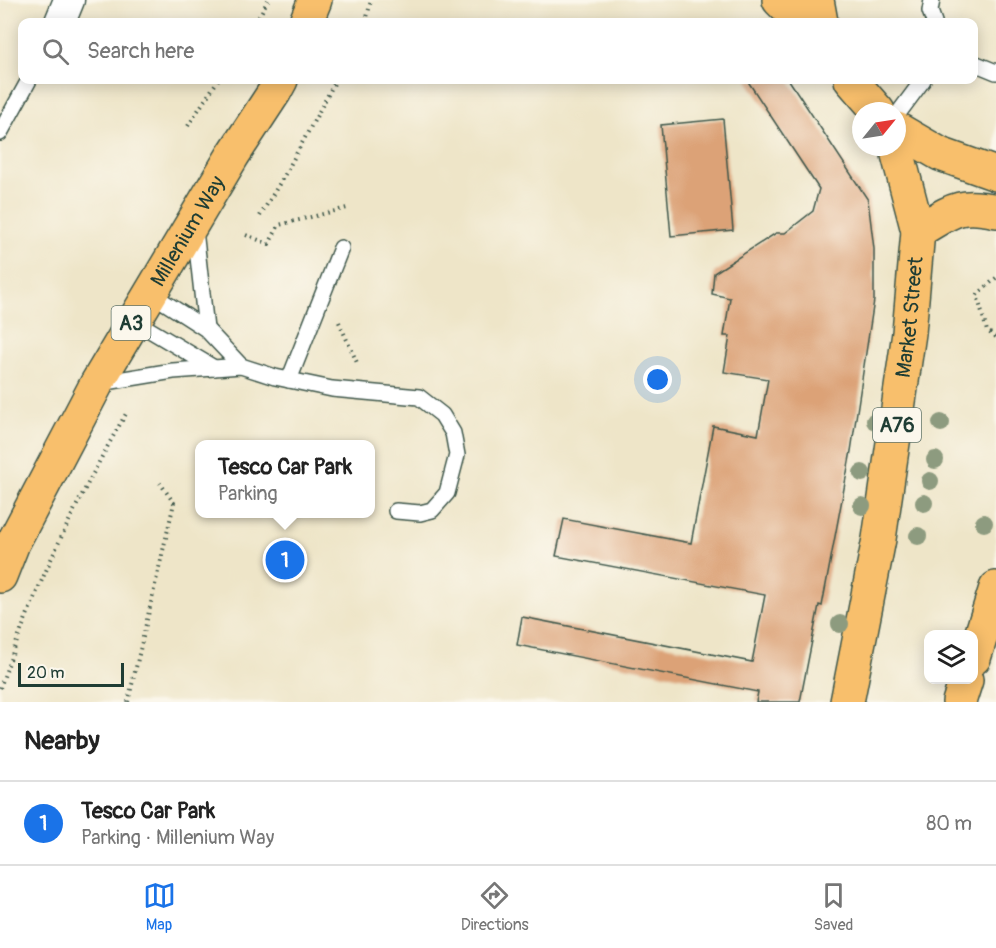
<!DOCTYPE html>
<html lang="en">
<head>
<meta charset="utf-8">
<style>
	:root { --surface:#fff; --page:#f2f2f2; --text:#222; --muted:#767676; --line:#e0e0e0; --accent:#1a73e8 }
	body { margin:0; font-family:Pangolin,sans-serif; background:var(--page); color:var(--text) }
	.controls { position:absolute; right:18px; bottom:18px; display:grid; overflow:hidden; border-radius:12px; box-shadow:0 3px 15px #0003 }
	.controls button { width:54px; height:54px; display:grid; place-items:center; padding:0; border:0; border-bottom:2px solid var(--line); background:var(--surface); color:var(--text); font:30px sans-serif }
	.compass { position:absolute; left:852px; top:102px; width:54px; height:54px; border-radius:50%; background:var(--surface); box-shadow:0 3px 15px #0003; rotate:60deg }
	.scale { position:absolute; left:18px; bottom:15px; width:106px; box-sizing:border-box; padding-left:6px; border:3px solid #1f3d34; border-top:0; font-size:16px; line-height:21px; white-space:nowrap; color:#1f3d34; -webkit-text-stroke:4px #fbf7ec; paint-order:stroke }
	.you { position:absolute; left:658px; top:380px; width:21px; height:21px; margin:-15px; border:4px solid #fff; border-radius:50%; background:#1a73e8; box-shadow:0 0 0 9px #1a73e833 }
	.badge { display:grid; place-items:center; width:39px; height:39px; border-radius:50%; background:var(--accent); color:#fff; font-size:20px; font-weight:700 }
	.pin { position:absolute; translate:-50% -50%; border:3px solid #fff; box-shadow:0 2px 6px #0006 }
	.popup { position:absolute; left:195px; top:440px; width:180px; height:78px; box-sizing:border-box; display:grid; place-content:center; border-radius:12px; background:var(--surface); filter:drop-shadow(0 2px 4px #0005); font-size:20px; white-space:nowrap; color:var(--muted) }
	.popup b { font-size:22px; color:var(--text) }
	.popup::after { content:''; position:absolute; left:50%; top:100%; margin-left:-12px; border:12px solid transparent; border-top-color:var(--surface) }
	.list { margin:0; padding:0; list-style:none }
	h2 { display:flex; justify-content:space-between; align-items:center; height:78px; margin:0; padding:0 24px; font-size:26px }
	h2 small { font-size:20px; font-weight:400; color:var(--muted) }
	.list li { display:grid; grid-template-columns:39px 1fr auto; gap:18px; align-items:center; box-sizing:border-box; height:84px; padding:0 24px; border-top:2px solid var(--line) }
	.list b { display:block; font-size:22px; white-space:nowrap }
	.list p { margin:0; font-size:20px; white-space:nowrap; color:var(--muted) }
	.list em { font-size:20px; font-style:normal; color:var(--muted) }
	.icon { flex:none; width:33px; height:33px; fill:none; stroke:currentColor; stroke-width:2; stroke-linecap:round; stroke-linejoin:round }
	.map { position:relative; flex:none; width:996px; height:702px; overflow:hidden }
	.search { position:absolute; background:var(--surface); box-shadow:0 3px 15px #0003; left:18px; right:18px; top:18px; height:66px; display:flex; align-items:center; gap:15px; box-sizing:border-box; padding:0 21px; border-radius:12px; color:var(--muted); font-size:22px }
	.sheet { height:162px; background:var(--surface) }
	nav { display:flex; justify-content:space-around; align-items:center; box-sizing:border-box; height:84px; border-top:2px solid var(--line); background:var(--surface); font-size:16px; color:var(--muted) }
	nav a { display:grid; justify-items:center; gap:3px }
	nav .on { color:var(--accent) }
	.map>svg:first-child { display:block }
	.building { fill:#dca277 }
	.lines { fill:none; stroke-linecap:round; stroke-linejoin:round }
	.service-casing { stroke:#3e564a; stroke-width:18 }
	.minor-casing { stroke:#3e564a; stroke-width:33 }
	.primary-casing { stroke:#3e564a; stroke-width:36 }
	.trunk-casing { stroke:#3e564a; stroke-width:36 }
	.path { stroke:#3e564a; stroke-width:4; stroke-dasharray:1.5 4.5; stroke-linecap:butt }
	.service { stroke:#fff; stroke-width:15 }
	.minor { stroke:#fff; stroke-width:30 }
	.primary { stroke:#f8bf6c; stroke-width:33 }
	.trunk { stroke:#f8bf6c; stroke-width:33 }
	.tree { fill:#8d9b7f }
	.labels { text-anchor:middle; stroke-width:6; stroke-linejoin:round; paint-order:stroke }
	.shield { fill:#fbf7ec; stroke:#61756b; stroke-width:1.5 }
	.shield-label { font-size:20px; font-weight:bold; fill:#1f3d34 }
	.street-label { font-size:21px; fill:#1f3d34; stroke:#fbf7ec }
</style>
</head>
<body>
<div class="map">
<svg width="996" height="702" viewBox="0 0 996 702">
	<rect width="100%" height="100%" fill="#fbf7ec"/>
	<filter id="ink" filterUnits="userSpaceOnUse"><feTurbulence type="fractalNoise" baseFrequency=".0167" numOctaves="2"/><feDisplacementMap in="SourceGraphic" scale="12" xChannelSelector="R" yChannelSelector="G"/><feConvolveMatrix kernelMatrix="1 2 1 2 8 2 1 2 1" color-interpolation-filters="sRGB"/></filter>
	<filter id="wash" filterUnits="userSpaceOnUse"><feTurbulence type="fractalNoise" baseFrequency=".008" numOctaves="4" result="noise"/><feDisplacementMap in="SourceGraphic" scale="24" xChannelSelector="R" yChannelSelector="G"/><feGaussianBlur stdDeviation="1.35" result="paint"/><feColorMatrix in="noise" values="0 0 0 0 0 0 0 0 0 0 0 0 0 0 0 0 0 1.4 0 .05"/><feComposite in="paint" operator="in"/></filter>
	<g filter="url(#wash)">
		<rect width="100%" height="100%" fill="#eee5c8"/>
		<g id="blocks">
			<g class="building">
				<polygon points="747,80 789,80 868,200 874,249 874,300 851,451 822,606 819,605 800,702 756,702 758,692 517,645 522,617 752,662 765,595 556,556 564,519 691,543 713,426 758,435 768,379 724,372 730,336 724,336 730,298 712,294 714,273 776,233 785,233 813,211 819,189"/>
				<polygon points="723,119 733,230 671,236 661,125"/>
			</g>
		</g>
	</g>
	<g filter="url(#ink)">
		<use href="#blocks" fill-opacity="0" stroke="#3e564a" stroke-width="1.5"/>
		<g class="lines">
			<defs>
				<g id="service">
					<polyline points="932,0 930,11 934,22"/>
					<polyline points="974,63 996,72"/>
					<polyline points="897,115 923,80"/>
					<polyline points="0,133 29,80"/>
					<polyline points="195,230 206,329"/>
					<polyline points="150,293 206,329 241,366"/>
					<polyline points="133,320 214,368"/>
					<polyline points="289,380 341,248"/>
					<polyline points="100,383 173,371 241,366 275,377 332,389 419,397 442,415 453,433 457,455 447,493 432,510 420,513 396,511"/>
				</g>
				<polyline id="minor" points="60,22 69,0"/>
				<g id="primary">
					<polyline points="779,0 801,22"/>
					<polyline points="817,0 821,22"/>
					<polyline points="851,80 878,111"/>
					<polyline points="897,129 940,154 996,174"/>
					<path d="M918 231C951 212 957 202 996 211"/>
					<polyline points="974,658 996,588"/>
					<path id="s1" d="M847 702 879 539 909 333 918 231 896 147"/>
					<polyline points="959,702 966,680"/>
				</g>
				<g id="trunk">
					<polyline points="306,22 315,0"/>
					<path id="s2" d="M0 576 13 543 97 383 233 155 275 91 281 80"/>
				</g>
			</defs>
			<use href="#service" class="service-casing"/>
			<use href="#minor" class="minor-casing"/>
			<use href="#primary" class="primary-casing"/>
			<use href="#trunk" class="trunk-casing"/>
			<g class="path">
				<polyline points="256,22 268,0"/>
				<polyline points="366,22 371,0"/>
				<polyline points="188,126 218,80"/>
				<polyline points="260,216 287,171 336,80"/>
				<polyline points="246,235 269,244 279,225 347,208"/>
				<polyline points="996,278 977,295 987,331 996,337"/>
				<polyline points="339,322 358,365"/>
				<path d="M0 688C33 592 76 500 127 412"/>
				<polyline points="128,702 174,503 160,483"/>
			</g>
			<use href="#service" class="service"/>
			<use href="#minor" class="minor"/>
			<use href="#primary" class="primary"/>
			<use href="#trunk" class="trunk"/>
		</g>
		<g class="tree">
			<circle cx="875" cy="421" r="9"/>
			<circle cx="941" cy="423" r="9"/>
			<circle cx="935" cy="460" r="9"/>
			<circle cx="862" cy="473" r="9"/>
			<circle cx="930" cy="481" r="9"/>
			<circle cx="924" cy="503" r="9"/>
			<circle cx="862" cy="506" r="9"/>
			<circle cx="984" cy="523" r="9"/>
			<circle cx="918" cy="536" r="9"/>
			<circle cx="840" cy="624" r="9"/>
		</g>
	</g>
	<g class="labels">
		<g class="shield">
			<rect x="111.5" y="306" width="39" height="34" rx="4.5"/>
			<rect x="873" y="408" width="48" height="34" rx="4.5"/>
		</g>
		<g class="shield-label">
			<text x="131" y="330">A3</text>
			<text x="897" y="432">A76</text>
		</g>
		<g class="street-label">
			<text dy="7" stroke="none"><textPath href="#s2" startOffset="393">Millenium Way</textPath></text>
			<text dy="7" stroke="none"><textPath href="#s1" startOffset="390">Market Street</textPath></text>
		</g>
	</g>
</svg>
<div class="controls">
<button><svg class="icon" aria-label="layers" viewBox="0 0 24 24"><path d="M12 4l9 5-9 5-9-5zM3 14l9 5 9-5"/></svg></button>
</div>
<svg class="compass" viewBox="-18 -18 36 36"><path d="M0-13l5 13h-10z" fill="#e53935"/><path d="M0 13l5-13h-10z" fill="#767676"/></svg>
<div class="scale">20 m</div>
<div class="you"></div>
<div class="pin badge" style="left:285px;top:560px">1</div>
<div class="popup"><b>Tesco Car Park</b>Parking</div>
<div class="search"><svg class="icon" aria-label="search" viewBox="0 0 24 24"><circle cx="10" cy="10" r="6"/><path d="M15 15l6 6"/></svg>Search here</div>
</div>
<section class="sheet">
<h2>Nearby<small></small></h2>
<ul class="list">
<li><span class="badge">1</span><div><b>Tesco Car Park</b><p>Parking · Millenium Way</p></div><em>80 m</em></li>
</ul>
</section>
<nav>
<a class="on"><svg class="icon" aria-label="map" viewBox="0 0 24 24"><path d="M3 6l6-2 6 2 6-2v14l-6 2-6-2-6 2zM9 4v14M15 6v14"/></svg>Map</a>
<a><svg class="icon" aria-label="directions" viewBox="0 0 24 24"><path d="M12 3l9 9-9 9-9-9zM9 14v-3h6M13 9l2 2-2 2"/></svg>Directions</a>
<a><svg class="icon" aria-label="saved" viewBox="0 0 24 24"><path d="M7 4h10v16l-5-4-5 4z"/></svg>Saved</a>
</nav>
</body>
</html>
